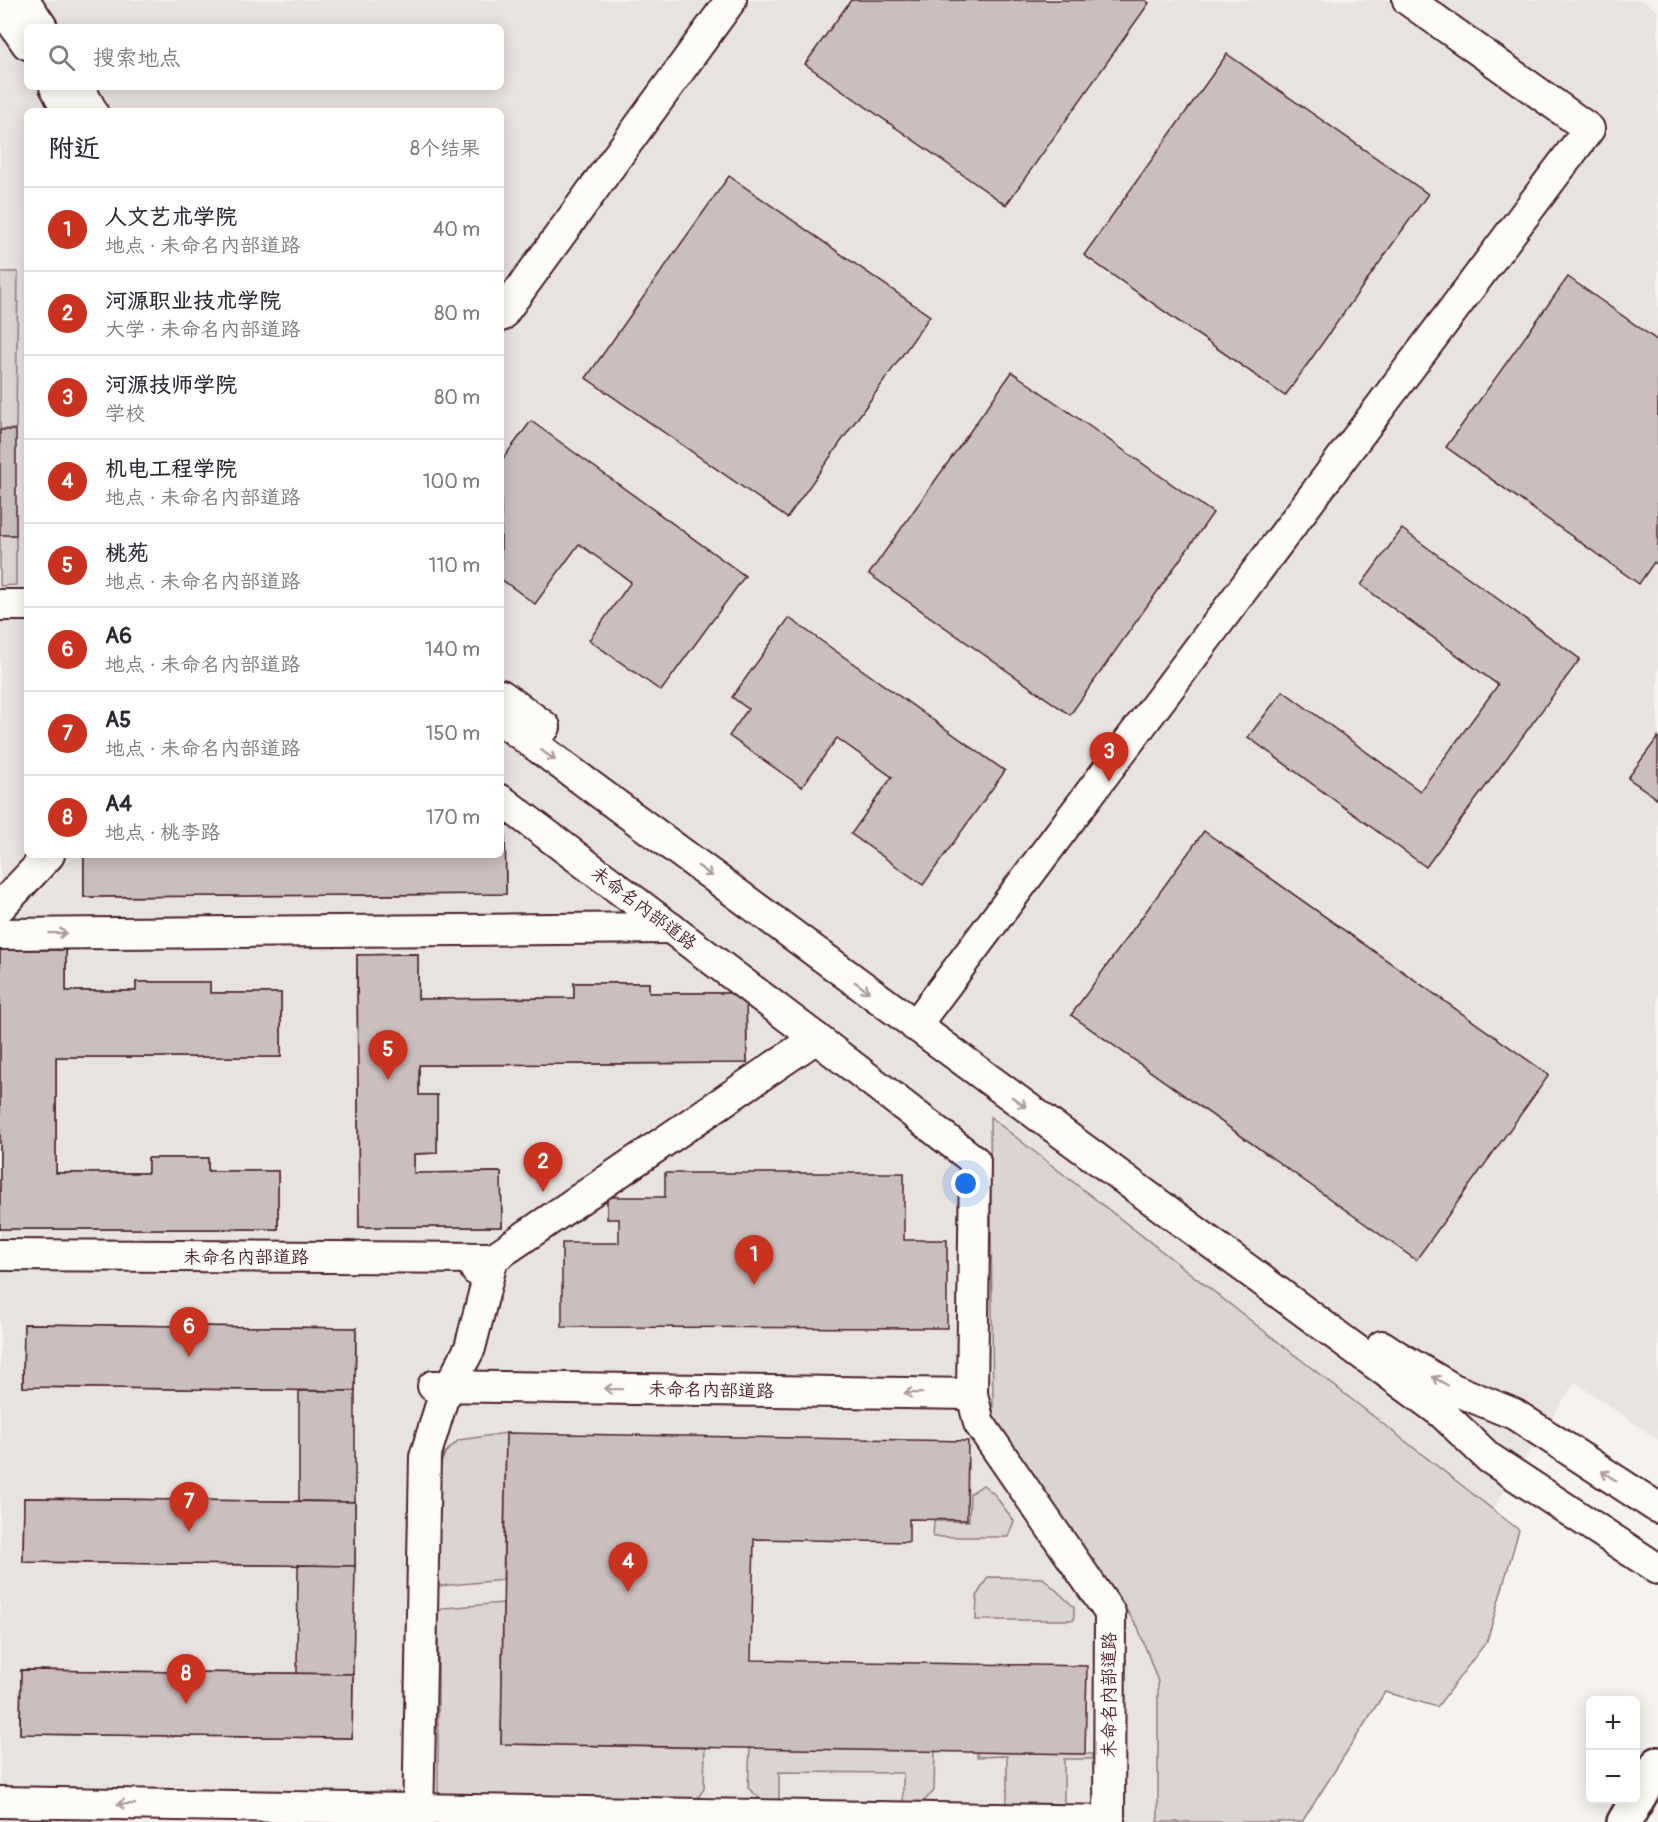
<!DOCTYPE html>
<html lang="zh">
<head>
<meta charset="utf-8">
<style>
	:root { --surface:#fff; --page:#f2f2f3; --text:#2b2b33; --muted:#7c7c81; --line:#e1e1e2; --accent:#c8321e }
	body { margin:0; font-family:Pangolin,"LXGW WenKai TC",sans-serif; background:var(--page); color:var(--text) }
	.controls { position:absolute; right:18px; bottom:18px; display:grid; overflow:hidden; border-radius:9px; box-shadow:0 3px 15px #0003 }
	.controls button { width:54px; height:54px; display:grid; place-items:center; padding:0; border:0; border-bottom:2px solid var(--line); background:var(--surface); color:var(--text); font:30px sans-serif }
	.you { position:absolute; left:966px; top:1184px; width:21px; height:21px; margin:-15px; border:4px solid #fff; border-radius:50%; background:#1a73e8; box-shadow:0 0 0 9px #1a73e833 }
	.badge { display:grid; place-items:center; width:39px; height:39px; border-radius:50%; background:var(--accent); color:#fff; font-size:20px; font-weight:700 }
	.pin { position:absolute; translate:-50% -50px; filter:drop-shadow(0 2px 3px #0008) }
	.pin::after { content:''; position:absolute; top:32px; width:21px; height:18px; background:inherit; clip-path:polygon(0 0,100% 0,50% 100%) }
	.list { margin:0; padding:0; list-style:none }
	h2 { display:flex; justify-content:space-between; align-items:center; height:78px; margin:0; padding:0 24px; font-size:26px }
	h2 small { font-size:20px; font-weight:400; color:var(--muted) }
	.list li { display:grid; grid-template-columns:39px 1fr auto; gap:18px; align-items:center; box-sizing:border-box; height:84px; padding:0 24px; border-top:2px solid var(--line) }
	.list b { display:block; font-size:22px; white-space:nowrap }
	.list p { margin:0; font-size:20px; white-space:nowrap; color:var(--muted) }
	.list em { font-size:20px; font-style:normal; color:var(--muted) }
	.icon { flex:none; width:33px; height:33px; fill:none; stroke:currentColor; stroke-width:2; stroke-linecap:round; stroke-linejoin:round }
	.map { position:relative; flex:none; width:1658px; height:1822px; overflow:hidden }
	.search { position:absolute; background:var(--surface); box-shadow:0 3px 15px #0003; left:24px; top:24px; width:480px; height:66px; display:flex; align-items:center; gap:15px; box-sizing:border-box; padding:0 21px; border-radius:9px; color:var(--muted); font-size:22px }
	.panel { position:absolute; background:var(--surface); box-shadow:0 3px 15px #0003; left:24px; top:108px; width:480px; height:750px; border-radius:9px }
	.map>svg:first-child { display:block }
	.built { fill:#e9e3e0; fill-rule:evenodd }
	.green { fill:#dcd4d2; stroke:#937a7e; stroke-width:1.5 }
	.building { fill:#cbbfbe; stroke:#4a1f2b; stroke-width:1.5 }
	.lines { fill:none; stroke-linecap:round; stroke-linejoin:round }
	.minor-casing { stroke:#4a1f2b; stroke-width:34 }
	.primary-casing { stroke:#4a1f2b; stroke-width:38 }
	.minor { stroke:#fdfcf7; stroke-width:30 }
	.primary { stroke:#fdfcf7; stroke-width:33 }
	.oneway { stroke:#ac999b }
	.labels { text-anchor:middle; stroke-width:6; stroke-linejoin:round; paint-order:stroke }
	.street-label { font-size:18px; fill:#4a1f2b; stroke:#fdfcf7 }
</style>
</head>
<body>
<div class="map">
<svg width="1658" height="1822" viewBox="0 0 1658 1822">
	<rect width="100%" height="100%" fill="#f6f3ef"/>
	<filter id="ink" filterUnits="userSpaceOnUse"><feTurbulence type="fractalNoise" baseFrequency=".0167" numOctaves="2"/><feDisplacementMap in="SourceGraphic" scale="12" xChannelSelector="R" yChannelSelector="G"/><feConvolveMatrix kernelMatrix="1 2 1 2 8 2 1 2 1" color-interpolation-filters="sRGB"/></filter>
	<g filter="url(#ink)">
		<path class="built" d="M0 0H1643L1658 11V1440L1575 1382 1493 1509 1487 1641 1437 1707 1385 1692 1302 1822H0ZM27 27H501V87H27ZM27 111H501V855H27Z"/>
		<g class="green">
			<polygon points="0,272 18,272 16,429 0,429"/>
			<polygon points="0,535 16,535 16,585 0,586"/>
			<polygon points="990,1117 1519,1530 1487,1641 1437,1707 1385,1692 1302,1822 1158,1822 1158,1682 1138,1627 993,1415"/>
			<polygon points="506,1433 503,1580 440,1586 435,1580 437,1473 445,1453 459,1440"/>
			<polygon points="983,1485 994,1494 1014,1521 1008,1537 933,1537 934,1521 969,1521 970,1494"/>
			<polygon points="988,1577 1043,1578 1074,1607 1074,1620 976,1620 977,1595"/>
			<polygon points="503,1603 501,1744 705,1748 704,1789 690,1809 438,1796 438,1612 444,1608"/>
			<polygon points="750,1748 935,1751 934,1791 921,1804 903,1804 903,1773 779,1772 779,1803 765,1803 748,1788"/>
			<polygon points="977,1752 1092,1754 1092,1759 1064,1759 1064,1814 1007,1814 1007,1756 977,1757"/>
		</g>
		<g class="building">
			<polygon points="851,0 1145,0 1149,3 1006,205 805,64"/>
			<polygon points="1227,54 1428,194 1285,396 1084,255"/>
			<polygon points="729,176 930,316 787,518 586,378"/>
			<polygon points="1568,277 1658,341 1658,565 1654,562 1639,584 1446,447"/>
			<polygon points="1012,372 1213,513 1070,715 869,574"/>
			<polygon points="531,421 745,576 661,691 589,640 631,582 579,544 535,604 501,579 501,461"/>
			<rect x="0" y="430" width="16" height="105"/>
			<polygon points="1402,529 1580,659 1426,867 1248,737 1283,691 1420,791 1498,685 1361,585"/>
			<polygon points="789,618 1005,771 923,885 851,834 892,777 837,738 802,787 729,736 748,709 732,697"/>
			<polygon points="1658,737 1658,799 1628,778"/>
			<polygon points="505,827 506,894 84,897 84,855 501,855 501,828"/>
			<polygon points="505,827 506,894 84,897 84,855 501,855 501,828"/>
			<polygon points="1204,831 1549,1075 1416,1260 1071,1015"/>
			<polygon points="0,950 66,950 66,991 136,991 136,982 210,982 210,993 281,993 281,1057 56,1057 56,1173 148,1173 148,1158 208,1158 208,1171 278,1171 278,1229 0,1229"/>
			<polygon points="0,950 66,950 66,991 136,991 136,982 210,982 210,993 281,993 281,1057 56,1057 56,1173 148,1173 148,1158 208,1158 208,1171 278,1171 278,1229 0,1229"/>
			<polygon points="418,954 418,999 574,998 574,983 649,983 649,993 746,993 747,1063 419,1065 419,1095 437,1095 437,1153 414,1154 414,1173 501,1172 502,1227 359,1227 357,955"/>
			<polygon points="418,954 418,999 574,998 574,983 649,983 649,993 746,993 747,1063 419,1065 419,1095 437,1095 437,1153 414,1154 414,1173 501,1172 502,1227 359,1227 357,955"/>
			<polygon points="665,1173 904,1173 904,1240 947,1240 947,1328 562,1327 562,1243 619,1243 619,1219 607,1219 607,1197 665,1197"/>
			<polygon points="24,1324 356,1328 355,1391 23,1387"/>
			<polygon points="24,1324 356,1328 355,1391 23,1387"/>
			<polygon points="299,1391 355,1391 355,1502 299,1501"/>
			<polygon points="506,1433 968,1441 967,1520 909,1519 909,1542 754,1539 751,1660 1087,1666 1085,1754 501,1744"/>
			<polygon points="24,1498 355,1502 355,1566 23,1562"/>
			<polygon points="24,1498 355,1502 355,1566 23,1562"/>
			<polygon points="298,1565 355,1566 353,1674 297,1674"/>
			<polygon points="21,1670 353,1674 352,1738 20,1734"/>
			<polygon points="21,1670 353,1674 352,1738 20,1734"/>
		</g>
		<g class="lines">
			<defs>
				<g id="minor">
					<polyline points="24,0 42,27"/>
					<polyline points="0,5 27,44"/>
					<polyline points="55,87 68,111"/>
					<polyline points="79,87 92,111"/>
					<polyline points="501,316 731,0"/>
					<polyline points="0,605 27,605"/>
					<polyline points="501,695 545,727"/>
					<polyline points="501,720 1442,1413 1489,1458 1658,1569"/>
					<polyline points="501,800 816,1038 975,1161 972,1394 979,1423 1110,1613 1109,1822"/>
					<polyline points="0,907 49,855"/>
					<polyline points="0,934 671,928"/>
					<polyline points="915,1026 1589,129 1408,0"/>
					<polyline points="0,1255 493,1258 470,1348 442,1401 425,1457 418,1822"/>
					<polyline points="476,1270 816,1038"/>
					<polyline points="1382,1346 1397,1356 1453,1389 1514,1414 1658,1508"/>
					<polyline points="433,1386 972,1394"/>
					<polyline points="0,1802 1109,1821"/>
				</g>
				<polyline id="primary" points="1624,1822 1658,1764"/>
			</defs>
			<use href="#minor" class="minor-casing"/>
			<use href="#primary" class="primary-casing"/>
			<use href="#minor" class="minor"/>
			<use href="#primary" class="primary"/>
		</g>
		<defs><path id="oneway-shaft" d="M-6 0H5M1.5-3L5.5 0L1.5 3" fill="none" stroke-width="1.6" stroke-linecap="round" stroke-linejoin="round" transform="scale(1.5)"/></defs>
		<g class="oneway">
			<use href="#oneway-shaft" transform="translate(548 755) rotate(36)"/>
			<use href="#oneway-shaft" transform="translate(705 871) rotate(36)"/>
			<use href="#oneway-shaft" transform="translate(58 933) rotate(-1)"/>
			<use href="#oneway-shaft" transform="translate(862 987) rotate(36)"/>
			<use href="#oneway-shaft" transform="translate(1019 1102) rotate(36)"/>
			<use href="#oneway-shaft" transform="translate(1440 1381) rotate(-150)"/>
			<use href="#oneway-shaft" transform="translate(613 1389) rotate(-179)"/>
			<use href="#oneway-shaft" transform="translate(913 1393) rotate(-179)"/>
			<use href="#oneway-shaft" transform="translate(1609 1476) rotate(-147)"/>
			<use href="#oneway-shaft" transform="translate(126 1804) rotate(-179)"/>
		</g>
	</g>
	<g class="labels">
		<g class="street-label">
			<text transform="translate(644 908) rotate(37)" y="6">未命名内部道路</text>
			<text x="246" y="1263">未命名内部道路</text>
			<text transform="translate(711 1390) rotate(1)" y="6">未命名内部道路</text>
			<text transform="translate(1109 1695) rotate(-90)" y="6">未命名内部道路</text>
		</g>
	</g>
</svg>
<div class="controls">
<button>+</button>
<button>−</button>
</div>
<div class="you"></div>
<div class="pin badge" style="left:754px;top:1285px">1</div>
<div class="pin badge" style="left:543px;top:1192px">2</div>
<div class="pin badge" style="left:1109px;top:782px">3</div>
<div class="pin badge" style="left:628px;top:1592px">4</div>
<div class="pin badge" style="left:388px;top:1080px">5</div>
<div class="pin badge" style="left:189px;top:1357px">6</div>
<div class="pin badge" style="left:189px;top:1532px">7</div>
<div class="pin badge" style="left:186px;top:1704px">8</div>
<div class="search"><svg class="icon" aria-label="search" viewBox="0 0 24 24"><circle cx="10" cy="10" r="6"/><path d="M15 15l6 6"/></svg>搜索地点</div>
<section class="panel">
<h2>附近<small>8个结果</small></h2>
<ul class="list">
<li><span class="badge">1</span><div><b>人文艺术学院</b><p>地点 · 未命名内部道路</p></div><em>40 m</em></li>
<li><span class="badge">2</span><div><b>河源职业技术学院</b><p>大学 · 未命名内部道路</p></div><em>80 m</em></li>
<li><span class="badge">3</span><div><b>河源技师学院</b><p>学校</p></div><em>80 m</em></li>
<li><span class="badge">4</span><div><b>机电工程学院</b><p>地点 · 未命名内部道路</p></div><em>100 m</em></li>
<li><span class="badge">5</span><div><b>桃苑</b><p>地点 · 未命名内部道路</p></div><em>110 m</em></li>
<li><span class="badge">6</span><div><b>A6</b><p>地点 · 未命名内部道路</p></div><em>140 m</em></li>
<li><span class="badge">7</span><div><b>A5</b><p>地点 · 未命名内部道路</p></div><em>150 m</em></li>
<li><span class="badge">8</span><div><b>A4</b><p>地点 · 桃李路</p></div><em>170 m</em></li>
</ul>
</section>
</div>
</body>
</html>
